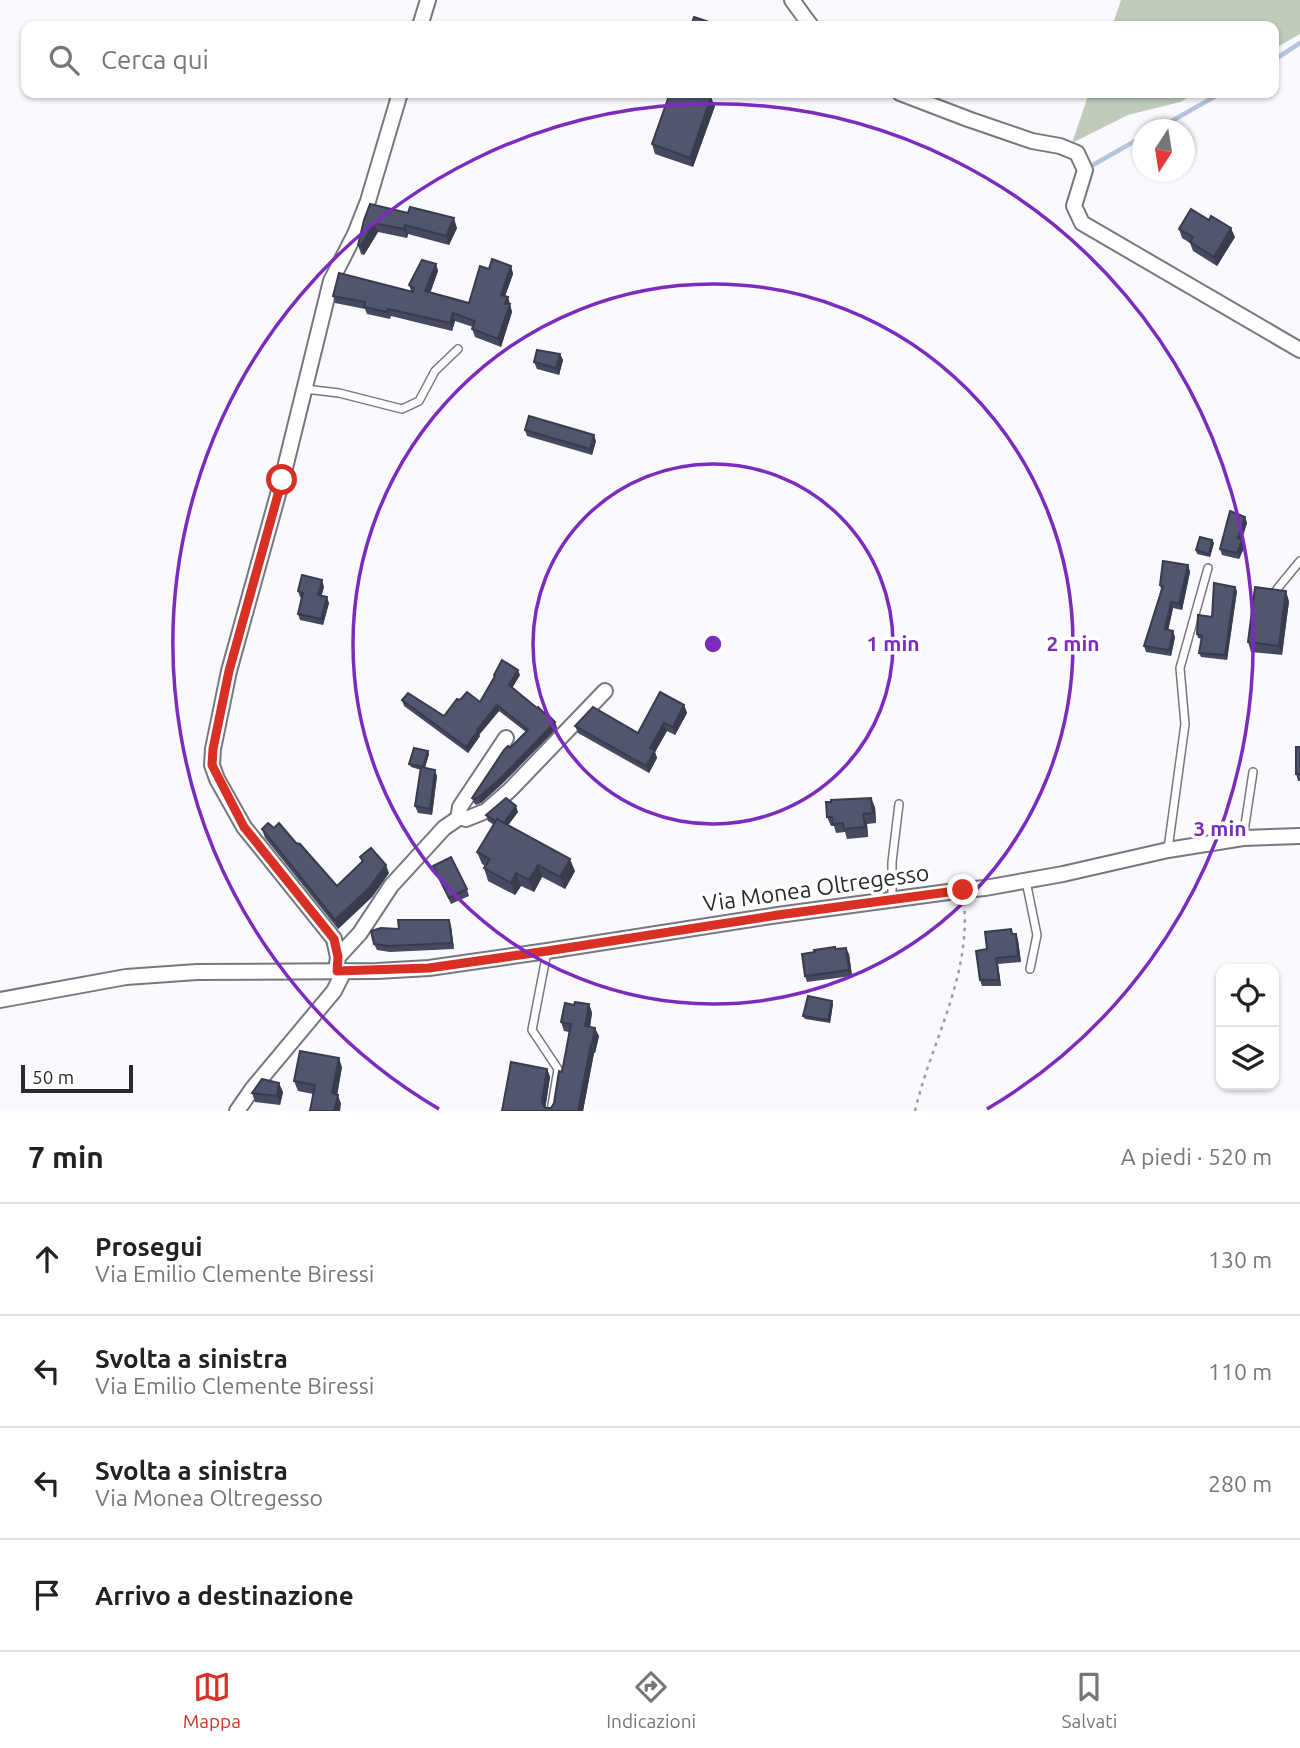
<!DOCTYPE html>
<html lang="it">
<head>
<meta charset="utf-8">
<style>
	:root { --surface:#fff; --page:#f2f2f2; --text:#222; --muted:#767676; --line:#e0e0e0; --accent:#d93025 }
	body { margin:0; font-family:Ubuntu,sans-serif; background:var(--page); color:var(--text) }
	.controls { position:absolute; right:21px; bottom:21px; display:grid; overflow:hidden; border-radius:14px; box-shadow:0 2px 5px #0004 }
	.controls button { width:63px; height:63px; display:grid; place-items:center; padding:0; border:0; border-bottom:2px solid var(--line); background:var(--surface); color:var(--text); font:35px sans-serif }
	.compass { position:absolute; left:1132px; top:119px; width:63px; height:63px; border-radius:50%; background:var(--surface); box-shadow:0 2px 5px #0004; rotate:192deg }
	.scale { position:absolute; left:21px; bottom:18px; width:112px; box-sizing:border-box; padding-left:7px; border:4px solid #292a2d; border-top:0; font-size:19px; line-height:24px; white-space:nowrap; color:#292a2d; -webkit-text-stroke:5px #fff; paint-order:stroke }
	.stop { position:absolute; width:21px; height:21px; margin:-16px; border:5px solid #d93025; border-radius:50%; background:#fff }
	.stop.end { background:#d93025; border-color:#fff; box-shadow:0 2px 7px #0008 }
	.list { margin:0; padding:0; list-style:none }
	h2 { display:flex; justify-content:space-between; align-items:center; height:91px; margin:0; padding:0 28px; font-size:30px }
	h2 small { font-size:23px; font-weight:400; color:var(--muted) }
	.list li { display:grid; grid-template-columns:46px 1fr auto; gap:21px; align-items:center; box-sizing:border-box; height:112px; padding:0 28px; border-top:2px solid var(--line) }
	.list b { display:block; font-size:26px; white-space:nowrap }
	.list p { margin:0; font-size:23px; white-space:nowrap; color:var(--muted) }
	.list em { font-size:23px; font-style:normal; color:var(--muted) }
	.icon { flex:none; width:38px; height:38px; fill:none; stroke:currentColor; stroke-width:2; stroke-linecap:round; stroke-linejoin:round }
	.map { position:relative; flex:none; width:1300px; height:1111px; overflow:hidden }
	.search { position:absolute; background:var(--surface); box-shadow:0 2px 5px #0004; left:21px; right:21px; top:21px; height:77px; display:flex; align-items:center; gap:18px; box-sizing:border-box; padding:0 24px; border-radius:14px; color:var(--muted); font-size:26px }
	.sheet { height:539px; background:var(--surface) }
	nav { display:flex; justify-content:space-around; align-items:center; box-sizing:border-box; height:98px; border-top:2px solid var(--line); background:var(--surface); font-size:19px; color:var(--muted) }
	nav a { display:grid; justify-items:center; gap:4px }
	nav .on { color:var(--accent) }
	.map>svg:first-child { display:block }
	.green { fill:#bfccb9 }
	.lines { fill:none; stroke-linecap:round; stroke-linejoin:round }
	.stream { stroke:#b5c4de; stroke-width:4.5 }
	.service-casing { stroke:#76777f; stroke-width:10 }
	.minor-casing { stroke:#76777f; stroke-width:18 }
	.path { stroke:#9c9ca0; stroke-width:2.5; stroke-dasharray:3.5 5; stroke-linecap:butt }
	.service { stroke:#fff; stroke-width:7 }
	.minor { stroke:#fff; stroke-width:14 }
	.wall { fill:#46495f }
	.shaded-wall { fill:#393c4d }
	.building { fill:#51556e; stroke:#393c4d; stroke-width:2 }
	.route { stroke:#d93025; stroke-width:9 }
	.ring { fill:none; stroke:#7b2cbf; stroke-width:3.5 }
	.labels { text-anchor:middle; stroke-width:7; stroke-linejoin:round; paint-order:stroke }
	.street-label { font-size:23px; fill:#292a2d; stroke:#fff }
	.centre { fill:#7b2cbf; stroke:#fff; stroke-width:3.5 }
	.ring-label { font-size:21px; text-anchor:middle; font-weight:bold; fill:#7b2cbf; stroke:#fff; stroke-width:7; stroke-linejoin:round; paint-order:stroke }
</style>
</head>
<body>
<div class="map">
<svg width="1300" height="1111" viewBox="0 0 1300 1111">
	<rect width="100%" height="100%" fill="#fafafe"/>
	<g class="green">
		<polygon points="1121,0 1300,0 1300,34 1274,49 1274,26 1112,26"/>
		<polygon points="1089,93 1196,93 1180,102 1128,115 1072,143"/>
	</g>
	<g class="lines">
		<g class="stream">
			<polyline points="1274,60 1300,43"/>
			<polyline points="1156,130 1221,93"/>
			<polyline points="1093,165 1142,137"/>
		</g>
		<defs>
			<g id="service">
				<polyline points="305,389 339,393 402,409 419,401 435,371 458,349"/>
				<polyline points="1277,589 1300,561"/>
				<polyline points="1243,838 1253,772"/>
				<polyline points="1168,849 1185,724 1180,668 1208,568"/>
				<polyline points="1026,881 1037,935 1030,969"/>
				<polyline points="892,899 892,862 899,804"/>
				<polyline points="547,952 532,1030 558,1069 551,1111"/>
			</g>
			<g id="minor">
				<polyline points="792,0 811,26"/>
				<polyline points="420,26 428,0"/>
				<polyline points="900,93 968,119 1032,141 1060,146 1077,153 1085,170 1074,206 1082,223 1300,350"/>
				<polyline points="460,817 459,813 460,807 506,738"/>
				<polyline points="338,957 334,939 244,827 217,779 212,765 213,749 229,671 282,480 331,281 355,234 368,201 400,93"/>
				<polyline points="337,964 338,957 360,933 391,886 444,828 460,817 466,819 486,811 510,790 605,691"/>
				<polyline points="0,1000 126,977 197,972 377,971 429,968 547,951 778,915 963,890 985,888 1063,874 1168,850 1243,838 1300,836"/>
				<polyline points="237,1111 253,1088 334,991 344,971"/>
			</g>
		</defs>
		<use href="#service" class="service-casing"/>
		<use href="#minor" class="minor-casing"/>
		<path class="path" d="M915 1111C931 1042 971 977 964 903"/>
		<use href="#service" class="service"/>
		<use href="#minor" class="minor"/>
	</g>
	<g class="wall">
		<polygon points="705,93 705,95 715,106 693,167 655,154 652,144"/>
		<polygon points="364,220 457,228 449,245 408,234 407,238 378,232 364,255 361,254 358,245"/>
		<polygon points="1179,229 1235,237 1217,266 1193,251 1190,243 1182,238"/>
		<polygon points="436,264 438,271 430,293 469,303 489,269 511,266 513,274 505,296 508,297 512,312 501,347 475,337 472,329 473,327 455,321 452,331 391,316 390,319 367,314 365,309 335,303 333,296 411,291 409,285"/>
		<polygon points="560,354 563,360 559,375 537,369 534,362"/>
		<polygon points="525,430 596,441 592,455 527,436"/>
		<polygon points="1245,517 1247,523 1242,539 1245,546 1239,559 1222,555 1220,549"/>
		<polygon points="1212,540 1214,543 1210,557 1197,554 1196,550"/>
		<polygon points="1188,565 1190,572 1182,610 1173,608 1168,630 1175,637 1171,656 1146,652 1144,646 1161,589 1160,585"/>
		<polygon points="324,587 321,596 329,603 323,625 300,620 298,614 301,598 300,597 298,591"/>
		<polygon points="1237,591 1227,660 1201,657 1199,653 1202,639 1198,638 1197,634"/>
		<polygon points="1289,601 1282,655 1251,652 1248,642"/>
		<polygon points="494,675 520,675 512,688 555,722 557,728 503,783 481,803 476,805 474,803 472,798 510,748 526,732 499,711 479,735 480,736 468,753 404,706 402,700 444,716 460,700 480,702 494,678"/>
		<polygon points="684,705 687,713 675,735 667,731 655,752 657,758 649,773 578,733 575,726 638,733"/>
		<polygon points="1300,747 1300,781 1298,781 1296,774"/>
		<polygon points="429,754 425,768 437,776 432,815 418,813 415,806 421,770 411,767 409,764"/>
		<polygon points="875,807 876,823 867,824 868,837 847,839 845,832 836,833 834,826 831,826 827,817"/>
		<polygon points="518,812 508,825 575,871 565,889 542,877 534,892 521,886 515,895 488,881 484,868 485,866 482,864 477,852 494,825 488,821 486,815"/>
		<polygon points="262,829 296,843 337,886 362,862 360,857 389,873 372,897 338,929 265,838"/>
		<polygon points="433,866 467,889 469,896 451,904"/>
		<polygon points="449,920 451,926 454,949 390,952 377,950 374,944 399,929"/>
		<polygon points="1011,929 1013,934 1016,934 1018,940 1021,962 998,964 1001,986 982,986 980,980 987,949"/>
		<polygon points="836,949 849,954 852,976 807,982 805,976"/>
		<polygon points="589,1004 592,1013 590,1027 599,1036 595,1053 594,1053 583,1111 502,1111 547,1069 550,1077 545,1108 551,1108 554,1103 562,1072 569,1032 564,1031 561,1022 574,1005"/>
		<polygon points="833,1004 830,1023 805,1019 803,1016"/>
		<polygon points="342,1067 337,1094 341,1104 313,1094 298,1091 294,1081"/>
		<polygon points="283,1092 280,1105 255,1102 252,1093"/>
	</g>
	<g class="shaded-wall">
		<polygon points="711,97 715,106 693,167 690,158"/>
		<polygon points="454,218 457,228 449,245 446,236"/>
		<polygon points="374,223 378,232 364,255 361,246"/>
		<polygon points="405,225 408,234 407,238 404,229"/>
		<polygon points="1231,228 1235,237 1217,266 1214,257"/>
		<polygon points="436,264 438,271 428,299 425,291"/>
		<polygon points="511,266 513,274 503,302 501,295"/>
		<polygon points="508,297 512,312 501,347 498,339"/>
		<polygon points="453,313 455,321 452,331 450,323"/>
		<polygon points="560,354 563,360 559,375 556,368"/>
		<polygon points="594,435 596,441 592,455 590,449"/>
		<polygon points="1245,517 1247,523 1240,544 1238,538"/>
		<polygon points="1212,540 1214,543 1210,557 1209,554"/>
		<polygon points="1242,540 1245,546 1239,559 1237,553"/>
		<polygon points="1188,565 1190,572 1182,610 1179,604"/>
		<polygon points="322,580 324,587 320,601 318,595"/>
		<polygon points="1235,587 1237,591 1227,660 1225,655"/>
		<polygon points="1286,591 1289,601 1282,655 1279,646"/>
		<polygon points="327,597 329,603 323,625 321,619"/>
		<polygon points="1171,602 1173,608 1167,636 1165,629"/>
		<polygon points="1173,631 1175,637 1171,656 1169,650"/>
		<polygon points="518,670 520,675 511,690 509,685"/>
		<polygon points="497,705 499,711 479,735 480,736 468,753 466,747 477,730"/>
		<polygon points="684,705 687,713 675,735 673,727"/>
		<polygon points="555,722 557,728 503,783 481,803 479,797"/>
		<polygon points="664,723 667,731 655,752 657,758 649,773 646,766 650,748"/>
		<polygon points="428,751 429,754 424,770 423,767"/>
		<polygon points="435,770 437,776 432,815 430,809"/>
		<polygon points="871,798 875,807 876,823 873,813"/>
		<polygon points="516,806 518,812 504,831 502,825"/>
		<polygon points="863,814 867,824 868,837 865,827"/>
		<polygon points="570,859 575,871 565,889 560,877"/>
		<polygon points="386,865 389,873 372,897 338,929 335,920"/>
		<polygon points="538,865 542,877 534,892 529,880"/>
		<polygon points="516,873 521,886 515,895 511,883"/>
		<polygon points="449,920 451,926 454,949 452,943"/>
		<polygon points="1016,934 1018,940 1021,962 1018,956"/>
		<polygon points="846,948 849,954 852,976 849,970"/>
		<polygon points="996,958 998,964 1001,986 999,980"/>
		<polygon points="832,1001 833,1004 830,1023 828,1020"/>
		<polygon points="589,1004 592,1013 589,1034 585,1026"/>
		<polygon points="595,1028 599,1036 595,1053 592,1044"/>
		<polygon points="591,1044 594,1053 583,1111 578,1111"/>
		<polygon points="339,1058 342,1067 336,1102 332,1093"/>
		<polygon points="547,1069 550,1077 545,1111 542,1102"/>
		<polygon points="279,1083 283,1092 280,1105 277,1096"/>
		<polygon points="338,1095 341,1104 340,1111 334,1111"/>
	</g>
	<g class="building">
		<polygon points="694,17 718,25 718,26 691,26"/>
		<polygon points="670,93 699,93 711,97 690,158 652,144"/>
		<polygon points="370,204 408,213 410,207 454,218 446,236 405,225 404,229 374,223 361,246 358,245 364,220"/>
		<polygon points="1191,209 1209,220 1211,216 1231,228 1214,257 1190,242 1193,237 1179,229"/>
		<polygon points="492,259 511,266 501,295 508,297 505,304 510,304 498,339 472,329 475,321 453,313 450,323 388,309 387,312 364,307 365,302 333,296 339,273 413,292 414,288 409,285 422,260 436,264 425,291 469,303 480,266 489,269"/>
		<polygon points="537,350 560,354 556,368 534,362"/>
		<polygon points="529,416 594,435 590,449 525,430"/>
		<polygon points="1230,511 1245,517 1238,538 1242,540 1237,553 1220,549"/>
		<polygon points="1200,537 1212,540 1209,554 1196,550"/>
		<polygon points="1163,561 1188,565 1179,604 1171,602 1165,629 1173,631 1169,650 1144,646 1163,586 1160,585"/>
		<polygon points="302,575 322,580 318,595 327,597 321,619 298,614 303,593 298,591"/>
		<polygon points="1214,583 1235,587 1225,655 1199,653 1202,636 1197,634 1198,615 1212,617"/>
		<polygon points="1255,587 1286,591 1279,646 1248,642"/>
		<polygon points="502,660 518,670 509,685 537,708 538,707 544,713 545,712 555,722 501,778 479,797 474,799 472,798 504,750 508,746 510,748 528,730 497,705 477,730 478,731 466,747 402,700 408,693 444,716 457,699 460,700 467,692 480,702 495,676 494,675"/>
		<polygon points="660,692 684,705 673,727 664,723 650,748 655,750 646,766 575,726 593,707 638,733"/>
		<rect x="1296" y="747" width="4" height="27"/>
		<polygon points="414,748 428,751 423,767 409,764"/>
		<polygon points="421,767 435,770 430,809 415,806"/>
		<polygon points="506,798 516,806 504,823 497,819 496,821 486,815"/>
		<polygon points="871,798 873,813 863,814 865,827 844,829 843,823 833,824 832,817 827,817 826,802 831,802 831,800"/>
		<polygon points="497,819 570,859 560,877 538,865 529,880 516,873 511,883 484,868 490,859 477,852"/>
		<polygon points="268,823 274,828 279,823 296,843 300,844 337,886 363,861 360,857 371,848 386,865 369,888 335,920 262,829"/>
		<polygon points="451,857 467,889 449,898 433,866"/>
		<polygon points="398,920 449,920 452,943 388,946 374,944 371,931 381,928 399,929"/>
		<polygon points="1011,929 1012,934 1016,934 1018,956 996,958 999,980 980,980 976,951 987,949 985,932"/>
		<polygon points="835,947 835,949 846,948 849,970 805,976 802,954 815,952 814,950"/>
		<polygon points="808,996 832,1001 828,1020 803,1016"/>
		<polygon points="575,1002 589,1004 585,1026 595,1028 592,1044 591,1044 578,1111 502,1111 511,1062 547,1069 542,1102 545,1108 551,1108 554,1103 559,1071 562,1072 571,1024 561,1022 565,1003 574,1005"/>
		<polygon points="300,1051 339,1058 332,1093 338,1095 334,1111 310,1111 315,1085 294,1081"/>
		<polygon points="262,1079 279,1083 277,1096 252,1093"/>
	</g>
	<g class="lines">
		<polyline class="route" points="282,480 229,671 213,749 212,765 244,827 334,939 338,957 337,971 429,968 547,951 778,915 963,890"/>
	</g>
	<g class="ring">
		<circle cx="713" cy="644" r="180"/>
		<circle cx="713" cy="644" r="360"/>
		<path d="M439 1109A540 540 0 1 1 987 1109"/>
	</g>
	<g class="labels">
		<g class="street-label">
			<text transform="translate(816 888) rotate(-8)" y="8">Via Monea Oltregesso</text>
		</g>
	</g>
	<circle cx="713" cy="644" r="10" class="centre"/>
	<g class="ring-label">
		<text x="893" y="651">1 min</text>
		<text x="1073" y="651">2 min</text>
		<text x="1220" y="836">3 min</text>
	</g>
</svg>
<div class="controls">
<button><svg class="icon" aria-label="locate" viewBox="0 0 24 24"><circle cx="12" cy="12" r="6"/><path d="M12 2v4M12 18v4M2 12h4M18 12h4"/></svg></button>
<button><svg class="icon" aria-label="layers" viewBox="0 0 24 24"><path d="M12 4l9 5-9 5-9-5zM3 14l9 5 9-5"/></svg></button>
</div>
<svg class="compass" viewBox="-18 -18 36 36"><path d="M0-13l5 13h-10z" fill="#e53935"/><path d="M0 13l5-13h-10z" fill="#767676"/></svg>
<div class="scale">50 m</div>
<div class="stop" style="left:282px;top:480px"></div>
<div class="stop end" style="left:963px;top:890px"></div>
<div class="search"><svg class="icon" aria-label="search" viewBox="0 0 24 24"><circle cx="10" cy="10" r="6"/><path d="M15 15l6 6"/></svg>Cerca qui</div>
</div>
<section class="sheet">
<h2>7 min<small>A piedi · 520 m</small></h2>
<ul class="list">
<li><svg class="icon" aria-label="ahead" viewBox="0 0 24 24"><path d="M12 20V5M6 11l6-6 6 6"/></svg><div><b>Prosegui</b><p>Via Emilio Clemente Biressi</p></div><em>130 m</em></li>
<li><svg class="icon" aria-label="left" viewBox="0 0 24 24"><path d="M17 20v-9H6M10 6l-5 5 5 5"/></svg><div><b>Svolta a sinistra</b><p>Via Emilio Clemente Biressi</p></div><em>110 m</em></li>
<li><svg class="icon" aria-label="left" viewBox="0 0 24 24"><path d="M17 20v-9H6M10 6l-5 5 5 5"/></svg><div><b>Svolta a sinistra</b><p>Via Monea Oltregesso</p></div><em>280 m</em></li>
<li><svg class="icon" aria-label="arrive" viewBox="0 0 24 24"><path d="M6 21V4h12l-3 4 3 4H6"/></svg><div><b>Arrivo a destinazione</b></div></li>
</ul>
</section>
<nav>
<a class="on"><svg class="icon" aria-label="map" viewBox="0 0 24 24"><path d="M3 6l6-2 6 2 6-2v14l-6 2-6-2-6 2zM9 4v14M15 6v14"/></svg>Mappa</a>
<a><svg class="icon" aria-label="directions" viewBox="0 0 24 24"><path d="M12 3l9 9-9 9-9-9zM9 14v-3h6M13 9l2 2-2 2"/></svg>Indicazioni</a>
<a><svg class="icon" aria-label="saved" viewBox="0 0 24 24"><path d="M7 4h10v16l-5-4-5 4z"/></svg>Salvati</a>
</nav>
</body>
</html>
